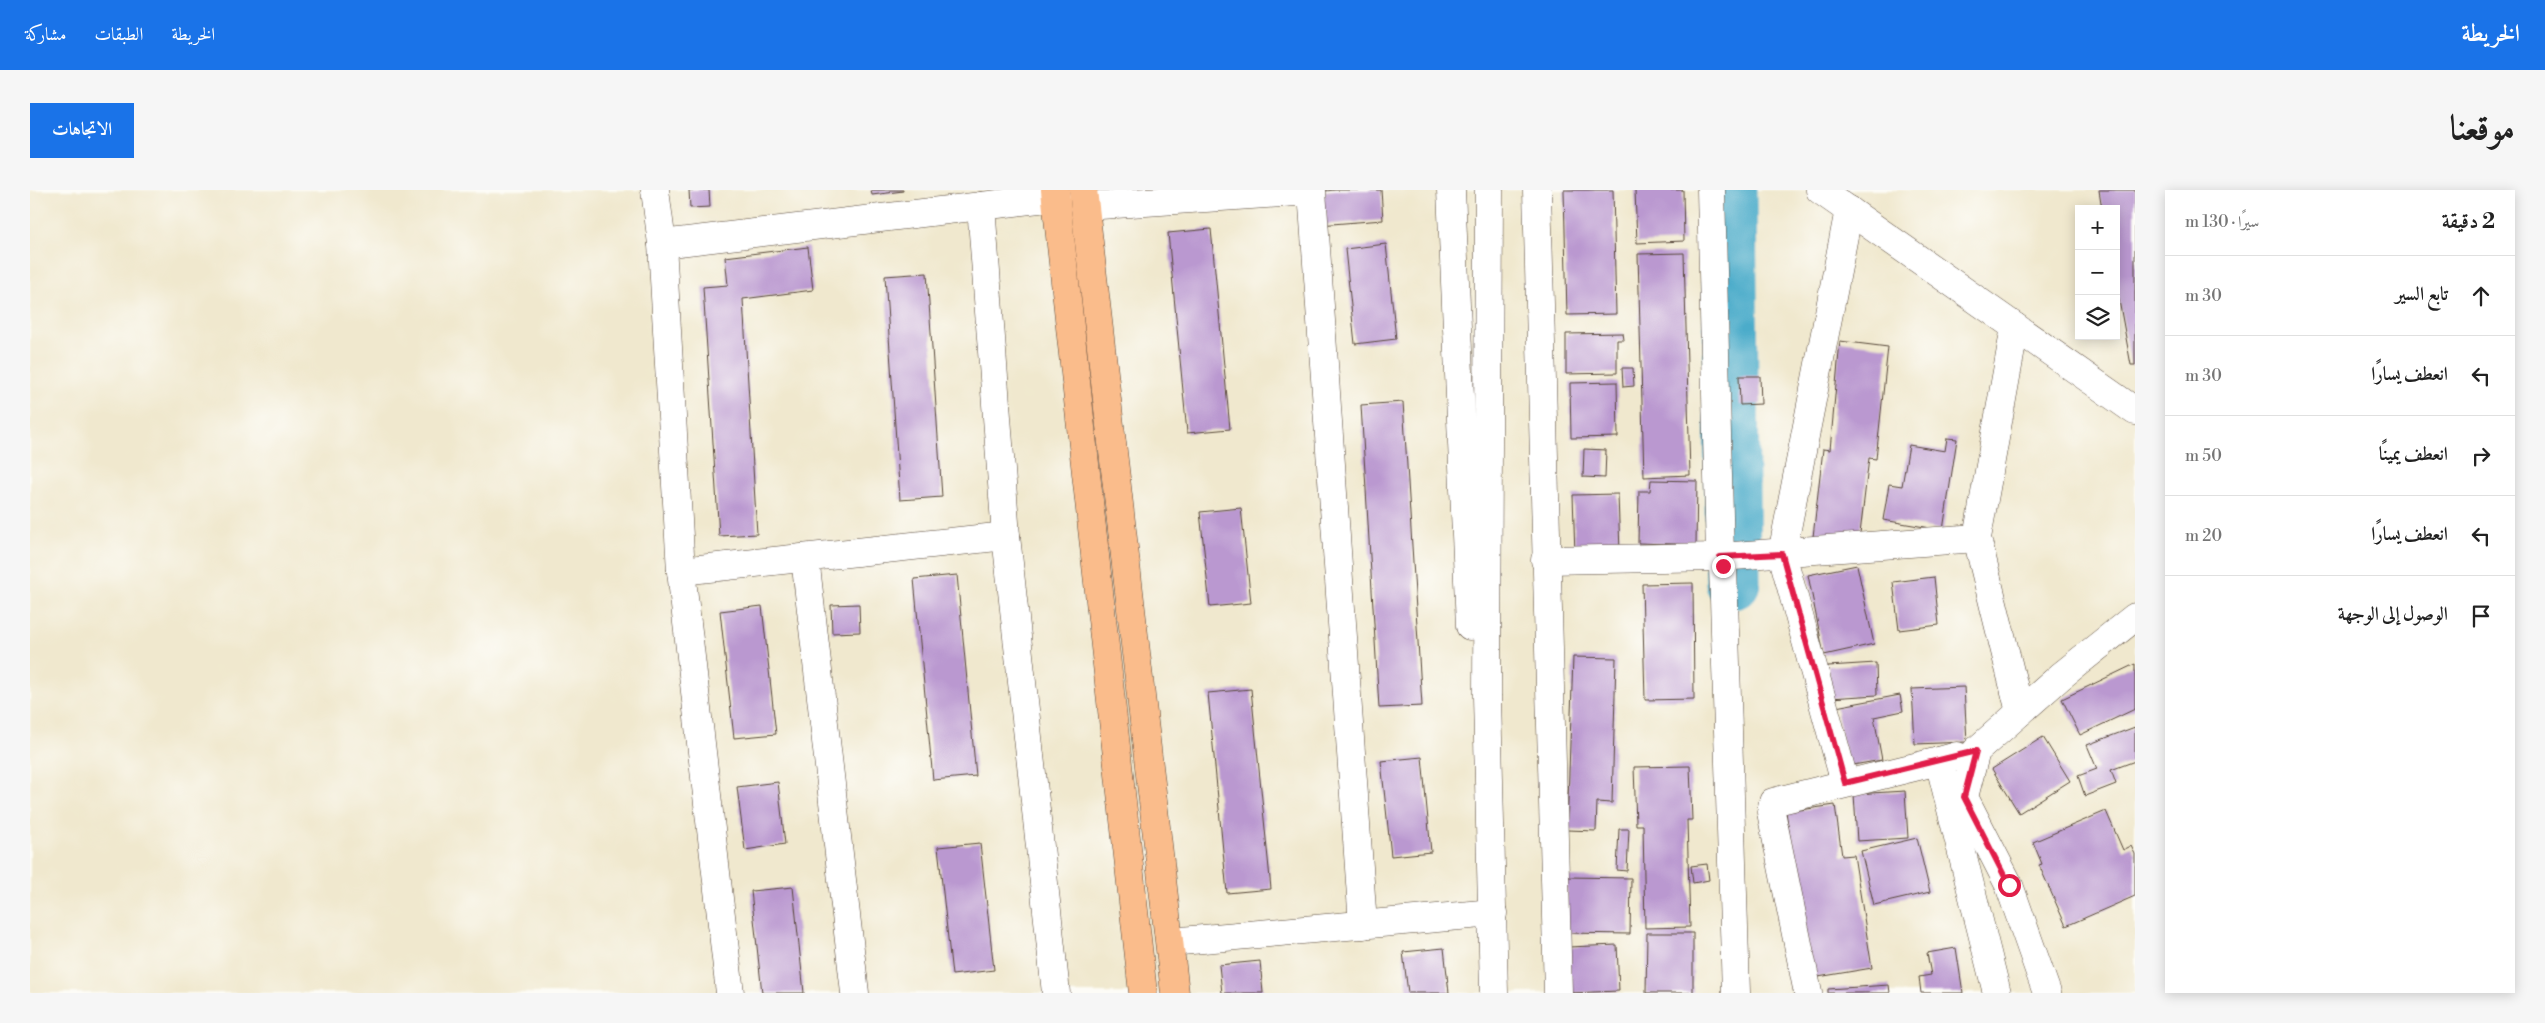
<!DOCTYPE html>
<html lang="ar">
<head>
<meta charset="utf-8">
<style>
	:root { --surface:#fff; --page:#f6f6f6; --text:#222; --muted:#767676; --line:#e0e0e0; --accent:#1a73e8 }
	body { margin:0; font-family:"Libre Bodoni",Amiri,serif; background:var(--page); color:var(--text); direction:rtl }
	.controls { position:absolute; right:15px; top:15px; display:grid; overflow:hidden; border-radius:0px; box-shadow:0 2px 12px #0003 }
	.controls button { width:45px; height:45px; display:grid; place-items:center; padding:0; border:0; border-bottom:1px solid var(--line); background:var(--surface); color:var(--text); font:25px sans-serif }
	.stop { position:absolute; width:15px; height:15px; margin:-11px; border:4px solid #e11d48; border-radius:50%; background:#fff }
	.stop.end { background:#e11d48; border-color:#fff; box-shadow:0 1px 5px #0008 }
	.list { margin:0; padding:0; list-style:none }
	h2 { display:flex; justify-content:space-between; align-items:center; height:65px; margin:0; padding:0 20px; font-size:21px }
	h2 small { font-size:16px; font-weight:400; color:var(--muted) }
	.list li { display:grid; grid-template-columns:32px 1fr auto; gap:15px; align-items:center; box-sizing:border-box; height:80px; padding:0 20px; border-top:1px solid var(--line) }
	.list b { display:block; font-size:19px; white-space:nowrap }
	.list em { font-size:16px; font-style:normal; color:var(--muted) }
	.icon { flex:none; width:28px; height:28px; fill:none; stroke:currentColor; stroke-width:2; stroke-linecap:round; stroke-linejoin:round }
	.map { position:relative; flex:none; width:2105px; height:803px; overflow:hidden; direction:ltr; border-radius:0px }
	header { display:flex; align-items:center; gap:30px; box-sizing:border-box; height:70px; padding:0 25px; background:var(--accent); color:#fff }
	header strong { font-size:24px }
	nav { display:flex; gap:28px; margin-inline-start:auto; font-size:18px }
	.intro { display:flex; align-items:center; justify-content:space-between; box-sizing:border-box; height:120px; padding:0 30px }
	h1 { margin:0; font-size:35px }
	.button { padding:12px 22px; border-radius:0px; background:var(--accent); color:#fff; font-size:18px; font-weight:700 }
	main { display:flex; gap:30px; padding:0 30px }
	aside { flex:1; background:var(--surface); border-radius:0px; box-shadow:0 2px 12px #0003 }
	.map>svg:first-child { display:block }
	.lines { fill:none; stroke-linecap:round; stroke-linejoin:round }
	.river { stroke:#4bacca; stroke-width:55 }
	.building { fill:#ba98d0 }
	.minor-casing { stroke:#564638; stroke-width:29 }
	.major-casing { stroke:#564638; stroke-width:29 }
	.minor { stroke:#fff; stroke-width:28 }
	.major { stroke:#fabc8b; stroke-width:28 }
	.route { stroke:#e11d48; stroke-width:6 }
</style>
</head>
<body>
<header>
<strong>الخريطة</strong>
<nav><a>الخريطة</a><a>الطبقات</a><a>مشاركة</a></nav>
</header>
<div class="intro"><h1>موقعنا</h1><a class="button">الاتجاهات</a></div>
<main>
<aside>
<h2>2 دقيقة<small>سيرًا · 130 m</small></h2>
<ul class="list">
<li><svg class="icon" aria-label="ahead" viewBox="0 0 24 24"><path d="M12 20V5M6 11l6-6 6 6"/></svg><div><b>تابع السير</b></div><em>30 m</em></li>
<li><svg class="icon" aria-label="left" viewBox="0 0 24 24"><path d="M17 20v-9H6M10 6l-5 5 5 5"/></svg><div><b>انعطف يسارًا</b></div><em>30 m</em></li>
<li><svg class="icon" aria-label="right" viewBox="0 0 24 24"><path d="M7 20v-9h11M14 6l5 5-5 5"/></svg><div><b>انعطف يمينًا</b></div><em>50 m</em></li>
<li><svg class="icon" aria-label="left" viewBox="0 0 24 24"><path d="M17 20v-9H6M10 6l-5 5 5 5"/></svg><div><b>انعطف يسارًا</b></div><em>20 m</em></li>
<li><svg class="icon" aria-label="arrive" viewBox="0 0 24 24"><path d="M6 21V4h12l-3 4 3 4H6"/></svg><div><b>الوصول إلى الوجهة</b></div></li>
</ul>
</aside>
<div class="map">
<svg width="2105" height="803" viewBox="0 0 2105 803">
	<rect width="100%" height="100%" fill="#fdfcf7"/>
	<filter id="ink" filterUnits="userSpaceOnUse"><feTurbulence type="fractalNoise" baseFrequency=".02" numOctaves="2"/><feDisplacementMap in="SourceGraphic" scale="10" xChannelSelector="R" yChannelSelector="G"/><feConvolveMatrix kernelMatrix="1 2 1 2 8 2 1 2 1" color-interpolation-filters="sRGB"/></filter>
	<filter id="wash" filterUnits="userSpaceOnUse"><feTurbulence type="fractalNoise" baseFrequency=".0096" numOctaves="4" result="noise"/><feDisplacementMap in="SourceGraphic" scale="20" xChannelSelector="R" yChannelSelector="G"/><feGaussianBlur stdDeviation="1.12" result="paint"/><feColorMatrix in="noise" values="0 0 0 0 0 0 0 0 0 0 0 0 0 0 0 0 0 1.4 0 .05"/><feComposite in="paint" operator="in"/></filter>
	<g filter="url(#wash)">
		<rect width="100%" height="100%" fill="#f0e8ce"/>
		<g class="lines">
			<polyline class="river" points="1699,0 1703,392"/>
		</g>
		<g id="blocks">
			<g class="building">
				<polygon points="659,0 679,0 680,17 660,18"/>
				<polygon points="841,0 873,0 873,1 842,5"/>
				<polygon points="1305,0 1351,0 1353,30 1289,35 1286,2"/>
				<polygon points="1534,0 1583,0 1586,124 1537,125"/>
				<polygon points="1605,0 1653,0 1654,51 1607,53"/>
				<polygon points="2069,0 2105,0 2105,175 2101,175 2086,94 2086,19 2072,19"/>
				<polygon points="1181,39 1200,239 1157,243 1138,43"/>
				<polygon points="1356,54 1366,149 1325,154 1315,59"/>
				<polygon points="778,57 783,100 713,109 727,344 689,346 673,97 698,95 695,67"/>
				<polygon points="1654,63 1660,285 1614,287 1608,64"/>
				<polygon points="897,83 912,307 870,310 855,86"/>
				<polygon points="1593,143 1594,150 1587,150 1587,183 1536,184 1536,144"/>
				<polygon points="1810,151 1858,157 1846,269 1839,268 1829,352 1783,347 1793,259 1800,260"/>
				<polygon points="1592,178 1603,178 1604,196 1593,197"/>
				<polygon points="1709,186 1730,186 1731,214 1710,215"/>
				<polygon points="1587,192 1588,247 1541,248 1540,193"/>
				<polygon points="1373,212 1392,516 1349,518 1331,215"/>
				<polygon points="1917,248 1927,249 1913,340 1853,330 1859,294 1872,296 1879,255 1915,261"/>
				<polygon points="1554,259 1576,260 1575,288 1553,287"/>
				<polygon points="1621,290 1667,291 1666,355 1608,353 1609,301 1620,301"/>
				<polygon points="1588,304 1590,363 1545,365 1543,305"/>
				<polygon points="1211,318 1221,413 1180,417 1170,322"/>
				<polygon points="1827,375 1844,454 1794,465 1778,385"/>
				<polygon points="927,385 946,586 903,590 884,389"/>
				<polygon points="1904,387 1909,435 1869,440 1863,392"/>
				<polygon points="1663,393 1664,509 1615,510 1612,394"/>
				<polygon points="829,414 830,442 802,443 801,415"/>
				<polygon points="732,416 746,544 704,548 690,421"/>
				<polygon points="1543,467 1586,468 1582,613 1567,612 1566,641 1537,640"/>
				<polygon points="1846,473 1847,505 1800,508 1798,476"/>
				<polygon points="2105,474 2105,519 2050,545 2032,509"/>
				<polygon points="1934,497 1937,552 1885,554 1882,499"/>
				<polygon points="1221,499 1241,699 1197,703 1178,503"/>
				<polygon points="1870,505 1873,521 1844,527 1852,570 1817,576 1806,517"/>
				<polygon points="2105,537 2105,571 2081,580 2086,594 2055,606 2048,586 2067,579 2057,555"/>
				<polygon points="2013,547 2040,591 1989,623 1962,579"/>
				<polygon points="1392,567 1401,662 1361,666 1351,571"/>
				<polygon points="1660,576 1662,630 1657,630 1660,737 1615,738 1613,635 1606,635 1604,577"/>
				<polygon points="748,592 755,654 715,660 707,597"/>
				<polygon points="1875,601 1878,648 1827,651 1824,604"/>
				<polygon points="1805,615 1812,666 1824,665 1842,778 1782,788 1756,622"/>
				<polygon points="2076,621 2093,660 2101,656 2105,664 2105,706 2036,736 2009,675 2012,674 2003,652"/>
				<polygon points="1589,639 1599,639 1597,681 1587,680"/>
				<polygon points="1887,648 1900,702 1844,715 1831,661"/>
				<polygon points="950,653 964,780 922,785 908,657"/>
				<polygon points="1677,674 1679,690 1663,693 1661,676"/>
				<polygon points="1537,687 1601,688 1600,744 1536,743"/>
				<polygon points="763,697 774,803 732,803 721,701"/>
				<polygon points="1617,743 1663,743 1663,803 1616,803"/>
				<polygon points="1587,755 1589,801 1539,803 1538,757"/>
				<polygon points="1414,758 1419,803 1378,803 1373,762"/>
				<polygon points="1926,758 1933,803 1891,803 1889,787 1901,785 1897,763"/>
				<polygon points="1230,771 1233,803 1192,803 1189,775"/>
				<polygon points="1859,795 1860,803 1798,803 1798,799"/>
			</g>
		</g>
	</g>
	<g filter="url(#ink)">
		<use href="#blocks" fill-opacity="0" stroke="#564638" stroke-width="1"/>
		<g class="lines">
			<defs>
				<g id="minor">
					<polyline points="625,0 632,54 651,381 700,803"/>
					<polyline points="1421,0 1440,436"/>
					<polyline points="1459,0 1457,506 1464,803"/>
					<polyline points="1507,0 1528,803"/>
					<polyline points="1681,0 1690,367 1693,376 1706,803"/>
					<polyline points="1790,0 2105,221"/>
					<polyline points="951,16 976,346 1026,803"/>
					<polyline points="1055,16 1282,1 1333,735"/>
					<polyline points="632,54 1026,7"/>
					<polyline points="1985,137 1947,348 1990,522"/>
					<polyline points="775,368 825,803"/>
					<polyline points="1515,370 1690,367 1947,348"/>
					<polyline points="651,381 976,346"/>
					<polyline points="1927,566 1909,571 1967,803"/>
					<polyline points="1815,593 1752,364 1819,20"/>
					<polyline points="1140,752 1463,723"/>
					<polyline points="1778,803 1741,622 1743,612 1909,571"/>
					<polyline points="2017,803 1979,695 1934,607 1946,561 2031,486 2105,427"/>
				</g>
				<g id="major">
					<polyline points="1025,0 1113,803"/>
					<polyline points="1053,0 1145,803"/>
				</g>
			</defs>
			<use href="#minor" class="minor-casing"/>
			<use href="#major" class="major-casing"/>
			<use href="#minor" class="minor"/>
			<use href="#major" class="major"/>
		</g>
	</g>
	<g class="lines" filter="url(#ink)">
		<polyline class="route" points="1693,376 1690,367 1752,364 1815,593 1946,561 1934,607 1979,695"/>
	</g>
</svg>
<div class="controls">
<button>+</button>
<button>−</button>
<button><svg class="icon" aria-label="layers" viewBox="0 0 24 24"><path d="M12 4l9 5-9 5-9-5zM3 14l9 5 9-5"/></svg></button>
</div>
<div class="stop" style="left:1979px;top:695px"></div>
<div class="stop end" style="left:1693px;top:376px"></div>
</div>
</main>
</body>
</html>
